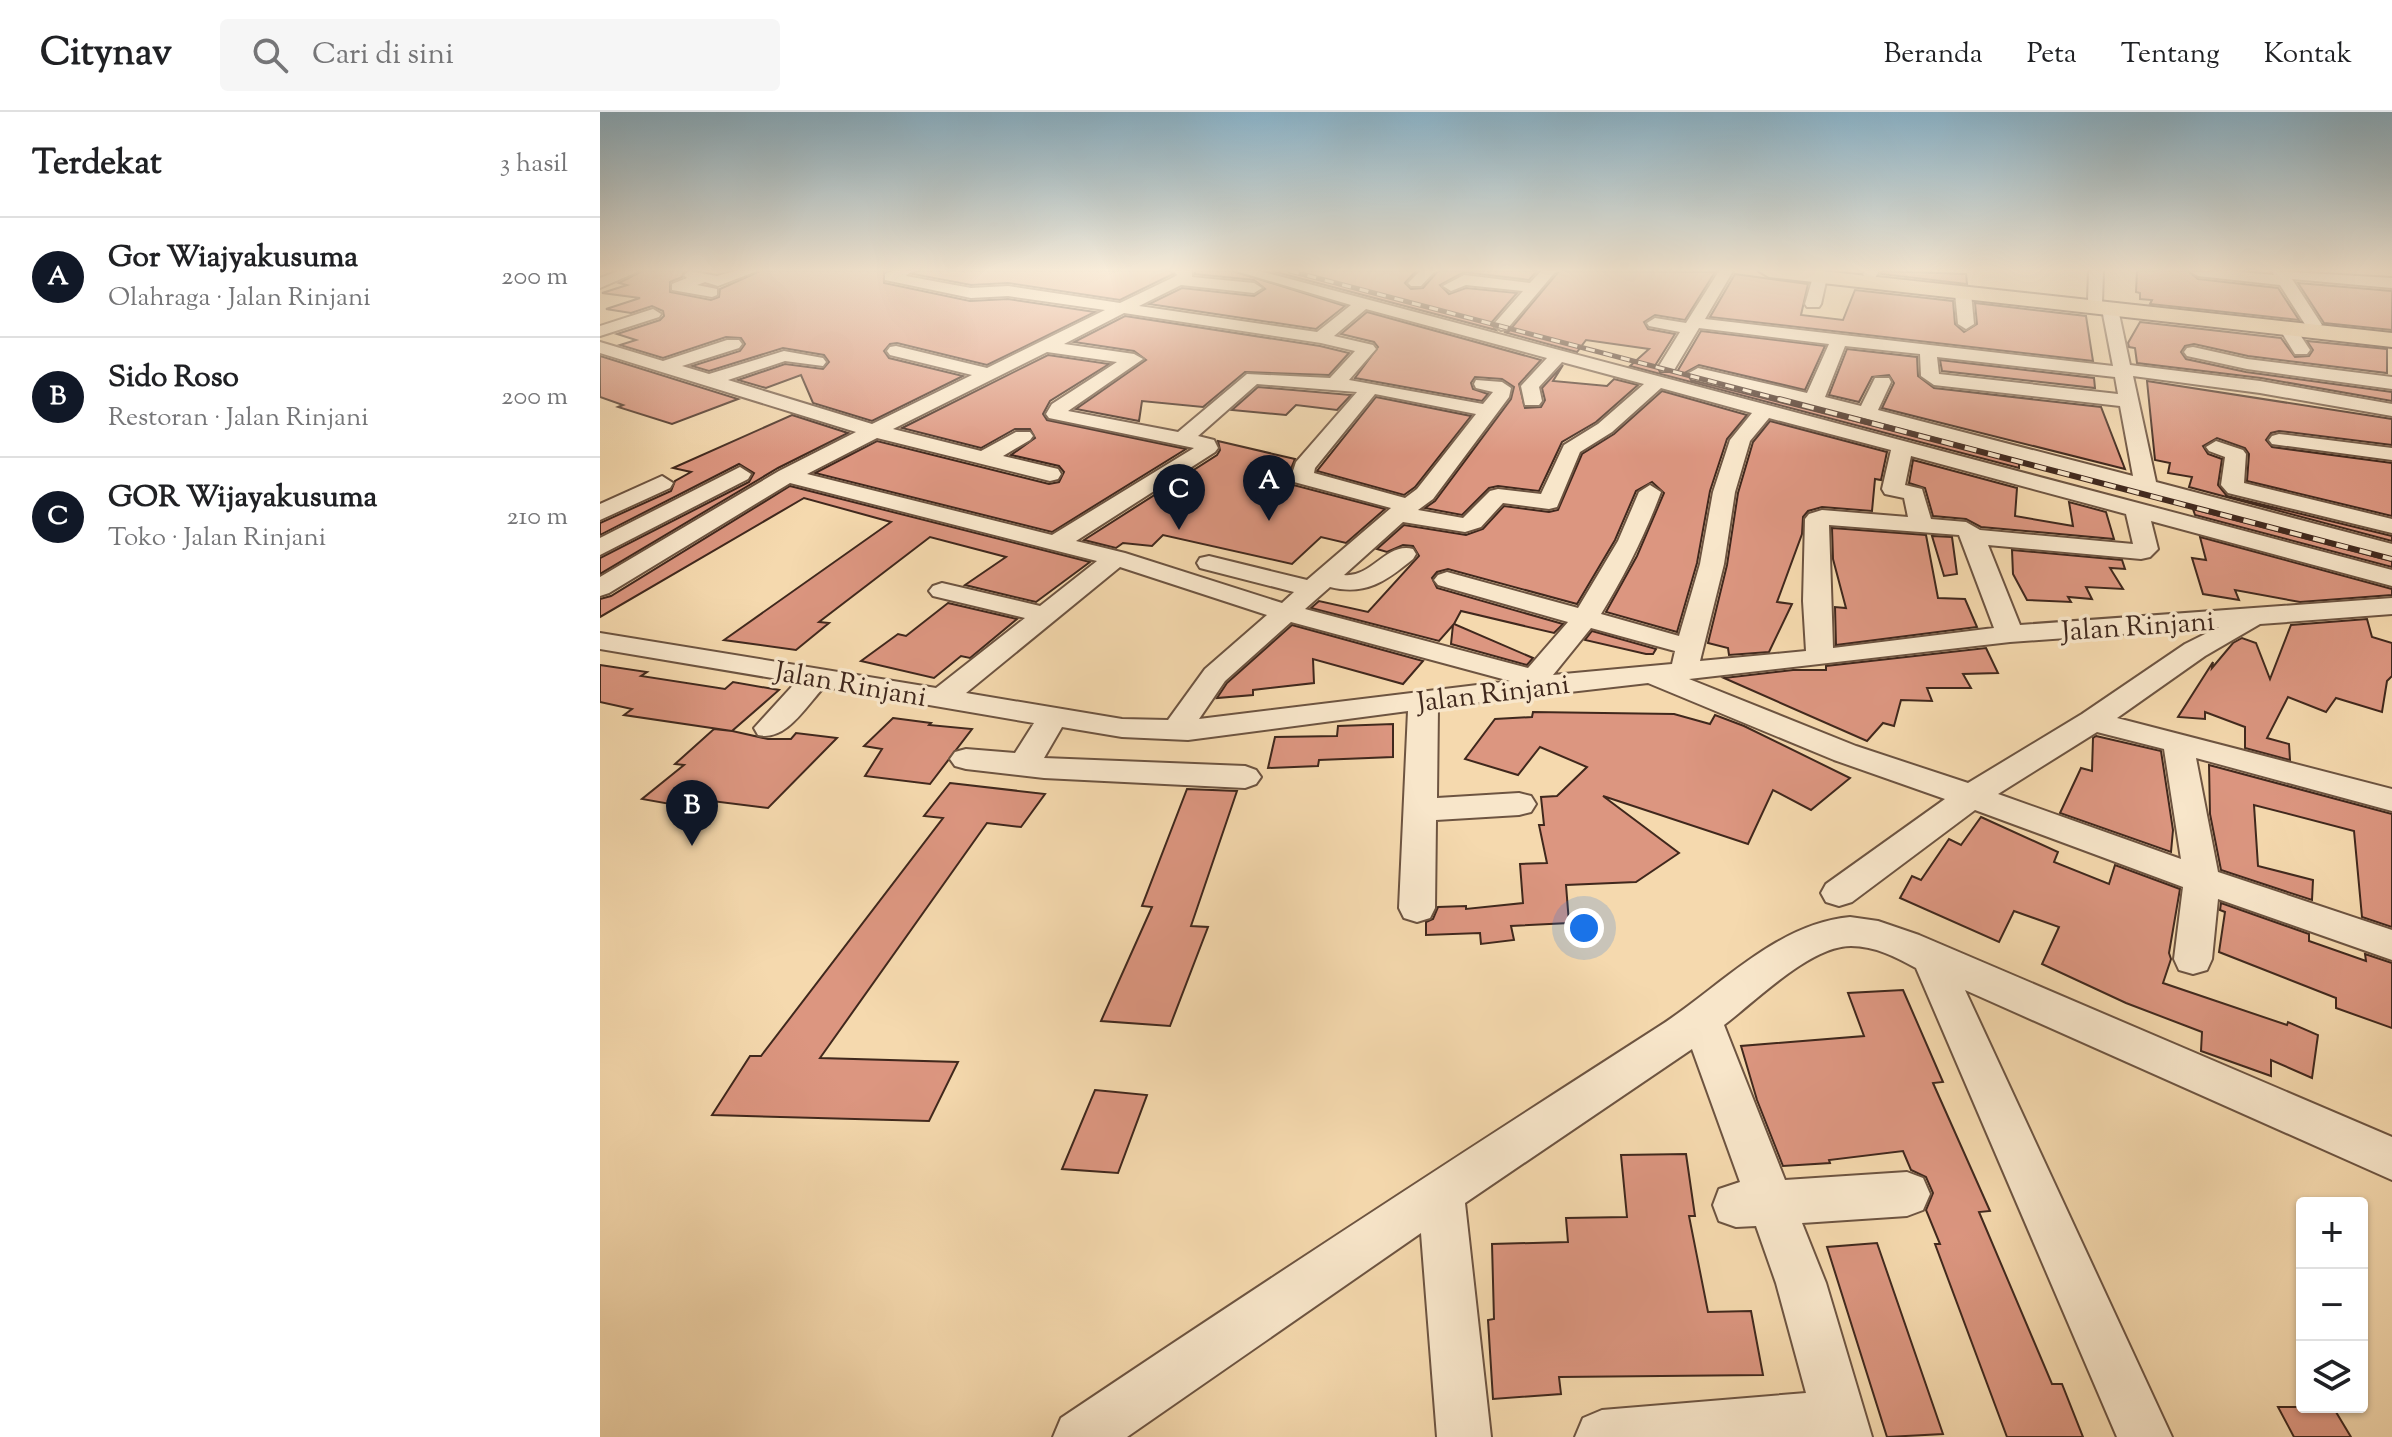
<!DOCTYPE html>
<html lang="id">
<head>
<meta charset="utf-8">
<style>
	:root { --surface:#fff; --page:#f6f6f6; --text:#202124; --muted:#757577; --line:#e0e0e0; --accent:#111827 }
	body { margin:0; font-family:"Sorts Mill Goudy",serif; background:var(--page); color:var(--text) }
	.controls { position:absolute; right:24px; bottom:24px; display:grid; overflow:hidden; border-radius:8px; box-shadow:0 2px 6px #0004 }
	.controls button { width:72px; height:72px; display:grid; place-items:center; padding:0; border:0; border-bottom:2px solid var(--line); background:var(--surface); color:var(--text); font:40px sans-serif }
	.you { position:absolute; left:984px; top:816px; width:28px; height:28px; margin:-20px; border:6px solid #fff; border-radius:50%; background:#1a73e8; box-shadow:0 0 0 12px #1a73e833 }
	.badge { display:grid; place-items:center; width:52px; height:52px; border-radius:50%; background:var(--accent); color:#fff; font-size:26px; font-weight:700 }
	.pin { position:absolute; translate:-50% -66px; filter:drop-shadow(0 2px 4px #0008) }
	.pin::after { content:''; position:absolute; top:42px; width:28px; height:24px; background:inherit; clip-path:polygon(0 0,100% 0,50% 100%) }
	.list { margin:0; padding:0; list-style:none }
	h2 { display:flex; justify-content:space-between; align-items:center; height:104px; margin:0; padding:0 32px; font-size:34px }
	h2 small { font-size:26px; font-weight:400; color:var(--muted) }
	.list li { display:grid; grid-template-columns:52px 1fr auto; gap:24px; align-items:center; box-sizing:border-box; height:120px; padding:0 32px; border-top:2px solid var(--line) }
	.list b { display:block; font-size:30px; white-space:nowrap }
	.list p { margin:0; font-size:26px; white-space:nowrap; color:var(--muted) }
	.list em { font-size:26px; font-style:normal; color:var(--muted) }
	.icon { flex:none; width:44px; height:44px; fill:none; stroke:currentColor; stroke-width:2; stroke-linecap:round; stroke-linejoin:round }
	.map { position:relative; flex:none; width:1792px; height:1325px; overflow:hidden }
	header { display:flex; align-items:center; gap:48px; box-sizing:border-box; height:112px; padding:0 40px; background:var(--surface); border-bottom:2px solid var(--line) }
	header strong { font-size:38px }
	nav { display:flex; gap:44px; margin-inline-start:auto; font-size:28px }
	.search { width:560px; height:72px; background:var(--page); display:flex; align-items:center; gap:20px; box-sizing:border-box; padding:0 28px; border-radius:8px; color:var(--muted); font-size:30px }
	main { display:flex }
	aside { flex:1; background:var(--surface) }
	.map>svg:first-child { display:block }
	.building { fill:#dc9680; stroke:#40281d; stroke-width:2 }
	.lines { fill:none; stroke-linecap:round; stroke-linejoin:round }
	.minor-casing { stroke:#6d5441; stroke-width:4 }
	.major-casing { stroke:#40281d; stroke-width:4 }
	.minor { fill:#f8e6ca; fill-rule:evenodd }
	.major { fill:#f5d9ae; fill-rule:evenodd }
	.rail-far1-casing { stroke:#40281d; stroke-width:5 }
	.rail-casing { stroke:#40281d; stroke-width:6 }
	.rail-far1 { stroke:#f8e6ca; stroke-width:3; stroke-dasharray:9; stroke-linecap:butt }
	.rail { stroke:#f8e6ca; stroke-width:4; stroke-dasharray:12; stroke-linecap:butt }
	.labels { text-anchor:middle; stroke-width:7; stroke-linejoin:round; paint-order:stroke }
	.street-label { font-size:28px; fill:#40281d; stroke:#f8e6ca }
</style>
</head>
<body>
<header>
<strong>Citynav</strong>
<div class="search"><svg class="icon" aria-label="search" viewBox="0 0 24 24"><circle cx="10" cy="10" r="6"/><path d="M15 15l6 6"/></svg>Cari di sini</div>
<nav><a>Beranda</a><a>Peta</a><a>Tentang</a><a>Kontak</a></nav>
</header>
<main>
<aside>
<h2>Terdekat<small>3 hasil</small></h2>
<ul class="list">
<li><span class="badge">A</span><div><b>Gor Wiajyakusuma</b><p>Olahraga · Jalan Rinjani</p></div><em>200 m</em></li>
<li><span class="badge">B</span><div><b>Sido Roso</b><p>Restoran · Jalan Rinjani</p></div><em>200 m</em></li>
<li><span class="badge">C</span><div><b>GOR Wijayakusuma</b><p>Toko · Jalan Rinjani</p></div><em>210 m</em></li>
</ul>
</aside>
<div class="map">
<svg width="1792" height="1325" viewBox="0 0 1792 1325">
	<rect width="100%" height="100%" fill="#f5d9ae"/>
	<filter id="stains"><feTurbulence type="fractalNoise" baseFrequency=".0025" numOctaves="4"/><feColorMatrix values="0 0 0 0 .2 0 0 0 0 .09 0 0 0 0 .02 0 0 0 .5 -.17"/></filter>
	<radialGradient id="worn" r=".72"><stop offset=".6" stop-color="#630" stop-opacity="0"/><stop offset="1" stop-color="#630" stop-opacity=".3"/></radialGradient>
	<g class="building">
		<polygon points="42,159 84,159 82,165 70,170 70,180 111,188 119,185 120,177 160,159 284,159 284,171 370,189 408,187 495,200 387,253 297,231 290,232 284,239 289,246 363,264 272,309 213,291 201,263 166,276 138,268 185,252 223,257 229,250 224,243 183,236 109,259 92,254 140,239 145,232 141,226 126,225 63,246 20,233 36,228 17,222 60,208 64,204 63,199 52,194 31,201 6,197 40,186 2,181 27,173 19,171"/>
		<polygon points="315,159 571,159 573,162 520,188 408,171 371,173 313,162"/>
		<polygon points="595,159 633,159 745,194 716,217 549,192 582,176 654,184 665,177 654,168 595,162"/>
		<polygon points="672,159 816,159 805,171 811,177 823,176 838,159 937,159 929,168 864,160 840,173 849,182 866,176 917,181 891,211 896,218"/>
		<polygon points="959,159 1115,160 1085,208 1055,203 1044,210 1048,217 1075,222 1056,252 1060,260 1077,260 1101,219 1225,234 1205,278 1099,253 1086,260 1091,268 1419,350 1419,356 1030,254 1049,237 986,228 977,240 904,220 909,219"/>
		<polygon points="1282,159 1366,162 1367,172 1281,162"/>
		<polygon points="1537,159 1588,159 1598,167 1678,176 1699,208 1550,192 1552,188 1540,187 1540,181 1536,180"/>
		<polygon points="1135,162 1208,172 1201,203 1243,208 1255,178 1353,189 1355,212 1364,220 1377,212 1375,191 1486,204 1493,249 1110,205"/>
		<polygon points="1698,171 1792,179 1792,218 1724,211"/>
		<polygon points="767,200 941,248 919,272 925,296 941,295 945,288 942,276 963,253 953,269 1007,274 1014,267 1038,273 996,310 962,330 939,379 898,374 889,376 862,403 825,396 835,389 911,287 914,275 902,267 875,265 871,271 873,277 888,282 882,289 755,266 778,235 774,230 741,222"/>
		<polygon points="525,204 720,234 749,241 729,263 645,260 603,295 542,289 539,309 476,297 546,248 534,239 474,230"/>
		<polygon points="1540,210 1681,226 1695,245 1709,244 1713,238 1707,229 1787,237 1787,261 1648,244 1594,232 1585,234 1581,240 1586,247 1646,260 1792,280 1792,289 1661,266 1537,251 1535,236 1529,235 1528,231"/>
		<polygon points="1247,237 1317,245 1318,264 1334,276 1501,295 1525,357 1282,296 1294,271 1289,263 1272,265 1259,290 1229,283"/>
		<polygon points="448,243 509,252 450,289 443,302 447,308 586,337 452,420 215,361 277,329 449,372 459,370 464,360 459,354 411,343 435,326 430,317 415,317 381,336 302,316"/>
		<polygon points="0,244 138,287 72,312 18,295 23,293 0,285"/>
		<polygon points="1340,248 1494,266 1495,276 1342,259"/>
		<polygon points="1547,269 1792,307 1792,333 1679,319 1671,321 1666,328 1672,335 1792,351 1792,404 1647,369 1649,342 1645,336 1617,326 1603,334 1608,342 1622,347 1618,373 1627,384 1792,424 1792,429 1589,375 1592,365 1568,361 1570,351 1555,348"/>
		<polygon points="658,275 751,283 737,298 696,293 686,303 632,298"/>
		<polygon points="1062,279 1147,303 1127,327 1110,379 1097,451 1077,520 1006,500 1037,444 1064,381 1052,370 1036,379 1015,428 977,492 848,457 837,460 832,466 837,476 963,512 954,521 861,499 854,512 933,546 927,553 851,532 853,513 839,529 711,496 719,489 768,500 819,444 813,434 803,433 787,440 777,437 804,413 866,423 883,417 904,394 949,400 958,398 982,342 1014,322"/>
		<polygon points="776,285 871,304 815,375 804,383 717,359"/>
		<polygon points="192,303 248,321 178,356 0,462 0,446 149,370 154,361 139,352 0,423 0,411 71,379 75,369 91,360 73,356"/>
		<polygon points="1170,309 1287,340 1281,368 1275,367 1272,399 1222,395 1208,399 1203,405 1202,422 1177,490 1192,492 1169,540 1129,543 1128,536 1108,531 1127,453 1138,381 1153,330"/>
		<polygon points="618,329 695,347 688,364 693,373 785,397 746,431 721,425 692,452 563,423 552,434 523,431 516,436 484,428 617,343 620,338"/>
		<polygon points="1313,348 1417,376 1415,404 1473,414 1469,390 1506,400 1514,427 1381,415 1366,407 1333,404 1325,376 1309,371"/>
		<polygon points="190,374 490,450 436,490 365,473 406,445 330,425 219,510 229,511 196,538 124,528 291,410 204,386 0,505 0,487 11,484"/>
		<polygon points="1593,397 1792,449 1792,455 1595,403"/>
		<polygon points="1232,416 1326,423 1338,486 1365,487 1377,515 1236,533 1235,495 1246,496 1233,447"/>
		<polygon points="1332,424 1352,425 1357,462 1344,464"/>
		<polygon points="1600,425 1792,477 1792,483 1700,490 1635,478 1639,488 1603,482 1592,446 1606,448"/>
		<polygon points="1412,438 1522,448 1525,457 1510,456 1523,477 1486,475 1492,487 1468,485 1471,490 1427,488 1413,462"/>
		<polygon points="348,491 417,507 370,546 361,544 334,566 261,549 298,522 306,524"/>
		<polygon points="1767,507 1772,525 1792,531 1792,564 1787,569 1782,600 1736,586 1726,600 1688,585 1667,626 1689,632 1690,648 1645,636 1645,615 1605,600 1605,607 1578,605 1613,550 1612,556 1633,531 1642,526 1656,531 1670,567 1691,513"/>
		<polygon points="692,513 823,549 803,572 713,547 714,571 653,578 653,583 617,586 627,571"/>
		<polygon points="992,519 1056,537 1053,542 1046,542 985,528"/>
		<polygon points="1386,536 1398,561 1363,562 1371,576 1327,576 1332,589 1301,588 1294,614 1283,611 1267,629 1124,566 1193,558 1226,558 1226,554"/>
		<polygon points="0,553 47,560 41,564 125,577 133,570 179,578 132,619 168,627 191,627 196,621 237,626 168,696 96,687 87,695 42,687 84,653 75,652 114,617 132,619 24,603 32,597 0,590"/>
		<polygon points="933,600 1074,602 1110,612 1115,603 1144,614 1250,666 1211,698 1173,678 1148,732 1003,684 1079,741 1036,770 966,773 969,811 911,814 914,828 881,832 880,821 826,823 826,810 833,807 838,795 866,794 866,797 923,791 920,752 947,751 939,713 944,713 941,685 957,684 987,655 940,635 918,663 865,647 895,607 932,605"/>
		<polygon points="293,606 331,611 329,613 372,617 330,672 265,664 282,637 264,634"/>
		<polygon points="793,612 793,645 719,648 718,654 668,656 675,625 737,624 738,614"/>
		<polygon points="1496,624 1561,639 1573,718 1571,740 1460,701 1481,656 1492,659 1493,626"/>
		<polygon points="1609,653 1792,702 1792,815 1762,805 1754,719 1654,693 1658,754 1713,768 1712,788 1621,758 1610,702"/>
		<polygon points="350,671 445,682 421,715 387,711 220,946 358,950 329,1009 112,1003 150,944 161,944 343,706 324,704"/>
		<polygon points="587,677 637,679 591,814 608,815 570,914 501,909 552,795 542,794"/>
		<polygon points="1381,705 1458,740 1454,750 1509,772 1515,753 1580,777 1569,841 1571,847 1563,871 1687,913 1688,910 1718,923 1712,966 1671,948 1671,964 1601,939 1602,920 1526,891 1442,852 1459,815 1414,799 1399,830 1300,786 1312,764 1321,768 1349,727 1361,733"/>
		<polygon points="1621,791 1709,822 1709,829 1766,849 1765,842 1792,851 1792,916 1736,896 1736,886 1619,840 1625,800 1620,798"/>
		<polygon points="1303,878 1343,970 1333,971 1390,1099 1379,1100 1452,1272 1462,1272 1483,1325 1407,1325 1335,1132 1340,1132 1326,1098 1333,1081 1326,1065 1311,1058 1303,1039 1229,1048 1230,1051 1183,1054 1157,988 1141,934 1264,924 1248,881"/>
		<polygon points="495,978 547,983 518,1061 462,1057"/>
		<polygon points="1086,1042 1095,1104 1089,1104 1108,1200 1151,1199 1163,1263 959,1265 961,1282 893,1287 888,1208 894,1207 892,1132 968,1130 966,1106 1027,1105 1021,1043"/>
		<polygon points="1277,1131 1343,1322 1287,1325 1227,1135"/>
		<polygon points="1678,1295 1733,1295 1751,1325 1694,1325"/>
	</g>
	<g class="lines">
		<defs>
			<g id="minor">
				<polygon points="18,159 39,159 0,176 0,166"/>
				<polygon points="89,159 117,164 135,159 157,159 118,174 105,170 97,173 117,177 117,183 112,185 72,178 72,172 87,166 84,163"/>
				<path d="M292 159H312L306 164 371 176 408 174 520 191 574 165 577 163 574 159H592V165L654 171 662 176 654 181 581 173 539 194 717 220 751 193 636 159H660L1792 458V474L1551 409 1558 437 1550 445 1541 447 1388 433 1420 513 1792 486V502L1660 512 1605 544 1517 606 1792 677V699L1596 646 1618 760 1792 818V848L1618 787 1612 847 1607 858 1593 862 1579 858 1574 847 1583 775 1375 698 1252 790 1239 794 1226 790 1221 781 1226 772 1345 687 1234 648 1048 571 838 595 837 686 919 681 931 684 936 692 931 700 919 703 836 708 835 796 830 806 817 810 804 806 799 796 808 599 588 628 522 625 462 615 444 646 645 654 656 658 661 665 656 672 645 676 444 666 366 657 355 654 350 647 355 640 366 637 415 641 434 611 224 575C206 594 186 630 158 623L154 616 196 570 0 537V521L336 576 425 506 333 484 329 479 333 474 342 471 440 494 497 449 190 371 9 481 0 484V465L179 359 256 320 0 241V230L63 249 127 228H139L142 232 139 236 82 254 109 262 184 239 223 246 226 250 223 254 185 249 128 268 272 312 372 263 290 243 287 239 290 235 296 234 387 256 505 198 408 184 371 186 285 168V162ZM766 197 947 246 921 274 925 293H939L942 289 939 275 962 250 1044 272 998 312 964 333 941 382 898 377 890 379 863 406 818 398 833 387 909 285 911 276 902 270 876 268 874 272 876 276 893 280 883 292 749 268 776 237 773 233 734 224ZM524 201 721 231 755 239 730 266 647 262 578 320 468 299 543 247 534 242 464 232ZM447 240 517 250 452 292 446 302 449 306 594 336 452 423 207 362 277 326 450 369 458 367 461 362 458 357 403 344 430 328 433 324 430 320H416L381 339 293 317ZM657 272 757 280 696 350 691 365 694 370 791 396 707 468 609 444 600 446 597 451 600 456 694 480 682 491 525 441 476 429 615 340 618 336 614 328 598 324ZM1061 276 1152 301 1130 328 1113 380 1100 452 1079 524 1001 502C1025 463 1045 423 1061 380L1050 373 1039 380 1018 429 978 496 847 460 838 463 834 468 838 473 968 510 928 556 705 497 730 475C766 484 786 469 813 447L816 442 813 437C786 430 772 466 744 463L803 410 865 420 881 415 903 391 949 397 957 395 980 340 1012 320ZM775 282 876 302 817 377 805 386 714 361 715 356ZM1169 306 1291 338 1282 377 1285 382 1304 386 1308 405 1222 398 1209 402 1205 407 1203 489 1206 539 1100 549 1124 452 1135 380 1150 329ZM1311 344 1526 402 1533 432 1380 418 1366 410 1331 407 1322 377 1305 373ZM1229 413 1359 423 1394 516 1233 536ZM520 455 667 503 605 557 568 608 522 607 366 581ZM691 510 910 569 599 607 625 569ZM1619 515 1585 532 1482 602 1368 671 1256 634 1089 567 1410 530ZM991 516 1075 539 1072 552 953 563ZM1497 620 1564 637 1581 747 1398 682Z"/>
				<polygon points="820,159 835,159 821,174 811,174 808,171"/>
				<polygon points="941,159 956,159 907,217 901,218 893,213 923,179 866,173 851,179 843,174 864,163 930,171"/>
				<path d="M1119 159H1133L1105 207 1513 254 1502 197 1510 192 1518 197 1530 253 1660 269 1792 292V304L1660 281 1533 264 1556 370 1792 432V446L1263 306 1092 265 1089 261 1098 256 1207 281 1229 232 1099 216 1074 258H1062L1059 254 1080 220 1049 214 1047 211 1055 206 1086 211ZM1245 234 1320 242 1321 264 1334 273 1520 294 1533 364 1278 298 1291 270 1289 266H1275L1261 294 1225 285ZM1337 245 1515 265 1518 282 1339 262Z"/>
				<polygon points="1265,159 1279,159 1275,166 1270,167 1263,163"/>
				<polygon points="1489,159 1503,159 1502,191 1496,193 1488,188"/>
				<polygon points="1632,159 1674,163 1672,159 1792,166 1792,176 1692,167 1722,213 1714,218 1708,217 1680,173 1598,164 1591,160"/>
				<polygon points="1220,161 1227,165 1221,192 1219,195 1207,195 1205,192 1213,165"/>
				<polygon points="1363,176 1371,181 1374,212 1366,217 1358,212 1355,181"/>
				<polygon points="53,197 61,202 59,205 0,224 0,214"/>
				<polygon points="1687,211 1693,212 1710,238 1707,242 1695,242 1679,216"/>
				<polygon points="1593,235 1647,247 1792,265 1792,277 1647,257 1587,244 1584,240 1587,236"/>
				<polygon points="1679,322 1792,336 1792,348 1672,332 1669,328 1672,324"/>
				<polygon points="1616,329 1643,338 1646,342 1644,371 1792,407 1792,421 1628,381 1621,373 1625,345 1609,339 1606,335"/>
				<polygon points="140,355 151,362 148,367 0,443 0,426"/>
				<polygon points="62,364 73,371 70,376 0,408 0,392"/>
				<path d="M1250 805 1278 809 1319 823 1792 1025V1068L1365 878 1572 1325H1517L1316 856C1296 845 1275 834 1251 834 1210 834 1156 889 1124 913L1185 1068 1307 1060 1323 1066 1330 1082 1323 1098 1307 1104 1202 1111 1226 1171 1272 1325H975L983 1306 1002 1298 1206 1281 1176 1171 1156 1114 1136 1115 1119 1109 1113 1093 1119 1077 1140 1070 1092 937 865 1091 891 1325H837L821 1121 527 1325H453L461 1306C659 1173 857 1044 1058 915 1118 877 1175 812 1250 805Z"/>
			</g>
			<polygon id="major" points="1159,159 1222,159 1792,221 1792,235 1169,165"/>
		</defs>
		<use href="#minor" class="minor-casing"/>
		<use href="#major" class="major-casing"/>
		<use href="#minor" class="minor"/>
		<use href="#major" class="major"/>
		<defs>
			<polyline id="rail-far1" points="690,159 1186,289"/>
			<polyline id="rail" points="1179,287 1792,447"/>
		</defs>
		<use href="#rail-far1" class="rail-far1-casing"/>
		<use href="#rail" class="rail-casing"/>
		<use href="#rail-far1" class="rail-far1"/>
		<use href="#rail" class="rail"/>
	</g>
	<linearGradient id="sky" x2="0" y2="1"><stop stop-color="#8ab6ce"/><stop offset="0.46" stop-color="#faeedb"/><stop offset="1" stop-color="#faeedb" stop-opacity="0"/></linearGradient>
	<rect width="1792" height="344" fill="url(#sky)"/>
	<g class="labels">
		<g class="street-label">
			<text transform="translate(1538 513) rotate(-4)" y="10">Jalan Rinjani</text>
			<text transform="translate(251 571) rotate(10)" y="10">Jalan Rinjani</text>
			<text transform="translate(893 580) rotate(-7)" y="10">Jalan Rinjani</text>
		</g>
	</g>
	<rect width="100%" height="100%" filter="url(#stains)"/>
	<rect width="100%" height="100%" fill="url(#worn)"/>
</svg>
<div class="controls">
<button>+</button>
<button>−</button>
<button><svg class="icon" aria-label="layers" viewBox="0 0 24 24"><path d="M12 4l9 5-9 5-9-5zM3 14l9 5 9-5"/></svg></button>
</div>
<div class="you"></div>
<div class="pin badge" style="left:669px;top:409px">A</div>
<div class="pin badge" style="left:92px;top:734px">B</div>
<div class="pin badge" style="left:579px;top:418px">C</div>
</div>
</main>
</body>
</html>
